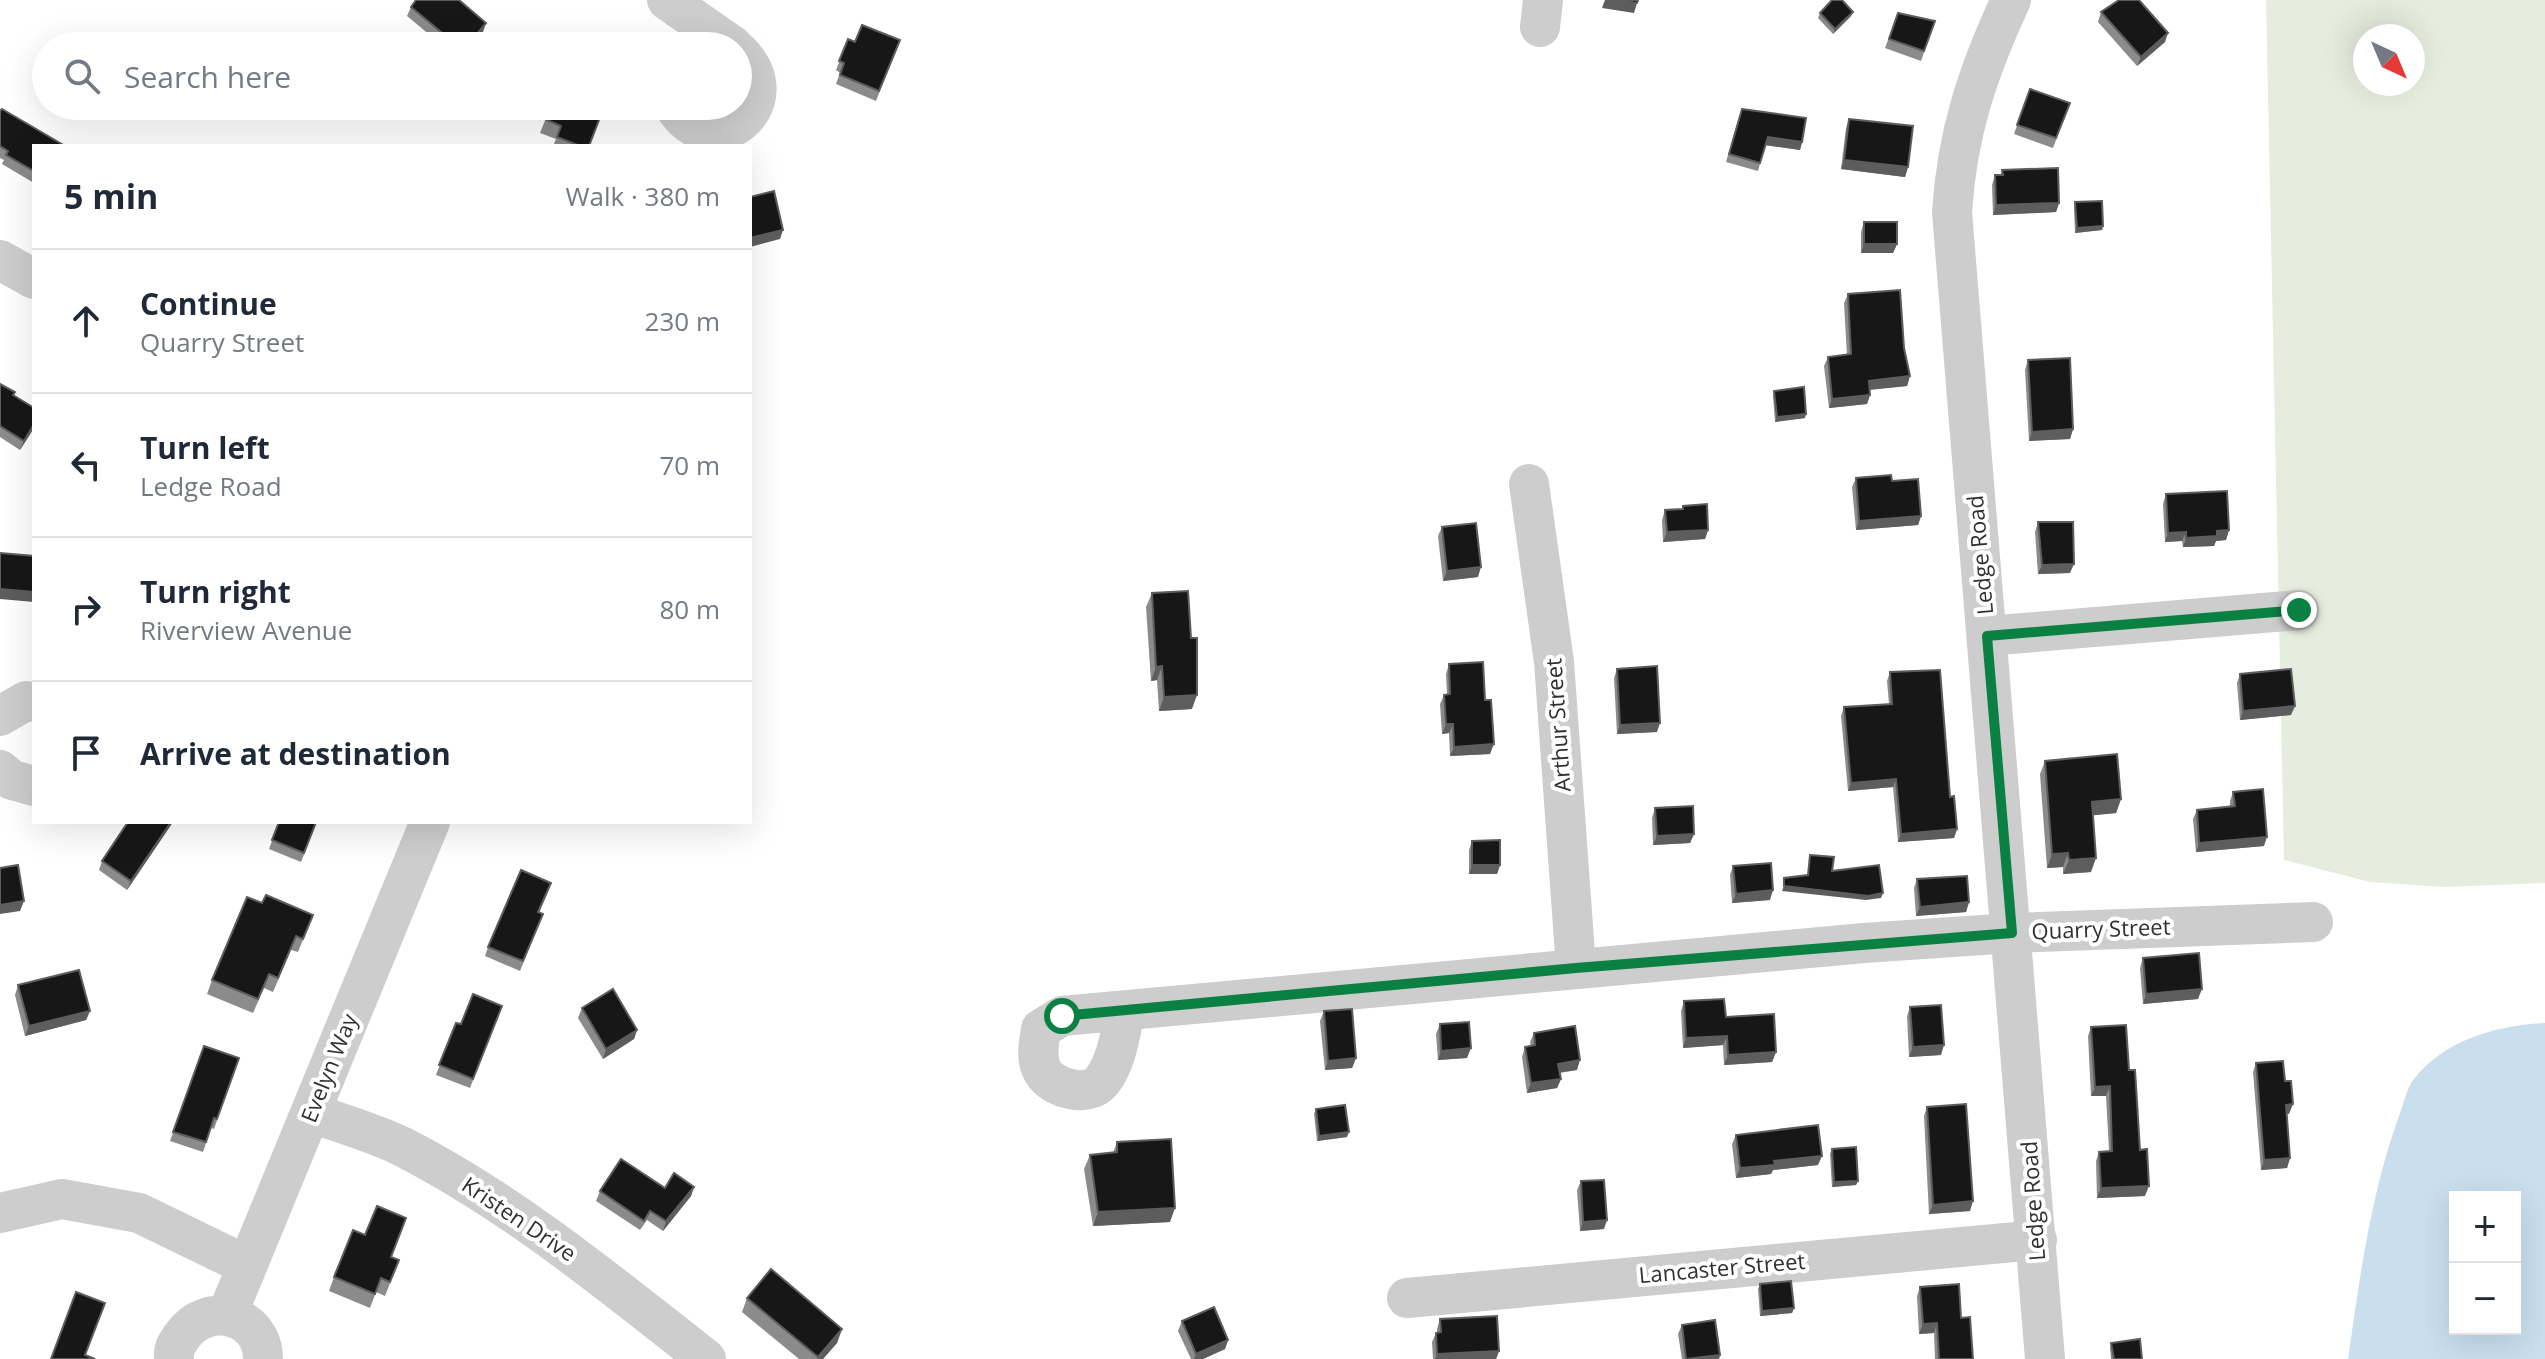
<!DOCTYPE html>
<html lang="en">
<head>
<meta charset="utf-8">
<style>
	:root { --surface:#fff; --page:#f6f6f7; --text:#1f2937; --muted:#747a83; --line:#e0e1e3 }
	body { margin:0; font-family:"Open Sans",sans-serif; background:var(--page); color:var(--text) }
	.controls { position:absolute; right:24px; bottom:24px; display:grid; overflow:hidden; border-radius:0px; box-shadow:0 8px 32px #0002 }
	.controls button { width:72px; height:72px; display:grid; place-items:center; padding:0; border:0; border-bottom:2px solid var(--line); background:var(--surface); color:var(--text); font:40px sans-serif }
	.compass { position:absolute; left:2353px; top:24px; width:72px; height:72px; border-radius:50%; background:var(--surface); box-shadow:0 8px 32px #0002; rotate:136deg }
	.stop { position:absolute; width:24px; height:24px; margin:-18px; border:6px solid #0b8043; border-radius:50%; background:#fff }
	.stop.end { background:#0b8043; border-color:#fff; box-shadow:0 2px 8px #0008 }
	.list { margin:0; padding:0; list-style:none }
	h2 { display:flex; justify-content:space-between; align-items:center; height:104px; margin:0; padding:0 32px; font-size:34px }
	h2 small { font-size:26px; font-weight:400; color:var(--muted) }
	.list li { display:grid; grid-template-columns:52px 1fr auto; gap:24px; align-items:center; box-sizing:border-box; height:144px; padding:0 32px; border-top:2px solid var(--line) }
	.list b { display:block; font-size:30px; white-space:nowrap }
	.list p { margin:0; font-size:26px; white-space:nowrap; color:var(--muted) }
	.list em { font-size:26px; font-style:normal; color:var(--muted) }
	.icon { flex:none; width:44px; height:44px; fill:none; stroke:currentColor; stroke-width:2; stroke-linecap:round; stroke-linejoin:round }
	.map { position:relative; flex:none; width:2545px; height:1359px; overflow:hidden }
	.search { position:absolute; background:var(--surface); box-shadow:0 8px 32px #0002; left:32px; top:32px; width:720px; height:88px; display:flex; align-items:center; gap:20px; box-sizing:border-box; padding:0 28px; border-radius:44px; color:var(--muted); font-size:30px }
	.panel { position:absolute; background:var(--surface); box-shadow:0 8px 32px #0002; left:32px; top:144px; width:720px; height:680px; border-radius:0px }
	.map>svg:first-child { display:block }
	.green { fill:#e6edde; fill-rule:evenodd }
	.water { fill:#c9dfee; fill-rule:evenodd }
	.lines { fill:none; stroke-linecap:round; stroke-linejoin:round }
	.minor { stroke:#cdcdcd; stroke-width:40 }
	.wall { fill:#8b8b8b }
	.shaded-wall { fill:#5d5d5d }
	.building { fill:#171717; stroke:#5d5d5d; stroke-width:2 }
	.route { stroke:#0b8043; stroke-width:10 }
	.labels { text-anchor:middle; stroke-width:8; stroke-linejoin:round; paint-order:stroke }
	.street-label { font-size:22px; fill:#303030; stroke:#fff }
</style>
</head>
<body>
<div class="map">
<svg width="2545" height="1359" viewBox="0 0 2545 1359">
	<rect width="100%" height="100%" fill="#fff"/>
	<path class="green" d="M2266 0H2545V883L2444 887 2370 882 2284 860ZM2365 36H2413V84H2365Z"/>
	<path class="water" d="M2545 1023V1359H2348C2360 1276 2371 1192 2400 1113 2404 1103 2407 1087 2414 1079 2444 1040 2497 1025 2545 1023ZM2455 1197H2515V1329H2455Z"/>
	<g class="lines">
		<g class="minor">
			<polyline points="667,0 733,46"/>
			<path d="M2011 0C1978 71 1957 133 1952 212L2045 1359"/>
			<polyline points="1540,27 1543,0"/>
			<path d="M674 106C712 168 793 104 738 51"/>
			<polyline points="0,260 34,279"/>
			<polyline points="1529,484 1554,662 1576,968"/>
			<polyline points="1987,636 2299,610"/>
			<polyline points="0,716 26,701 34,702"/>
			<polyline points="0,770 12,780 34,786"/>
			<path d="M1125 1011C1120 1035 1117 1061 1102 1081 1089 1098 1053 1089 1043 1072 1035 1059 1039 1043 1041 1029L1062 1016 1864 943 2012 933 2313 922"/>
			<path d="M312 1113C342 1124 375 1133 403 1147 514 1204 609 1283 706 1359"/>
			<polyline points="0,1213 62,1199 139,1213 246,1265"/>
			<polyline points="1407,1298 2037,1240"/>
			<polyline points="227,1315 430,822"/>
			<path d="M174 1359C173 1349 176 1345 182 1336 207 1300 263 1314 263 1359"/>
		</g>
	</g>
	<g class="wall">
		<polygon points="411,7 483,32 472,46 443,46 407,16"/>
		<polygon points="1853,12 1851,16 1833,34 1818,18 1820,13"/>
		<polygon points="2101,12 2165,42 2137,66 2098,22"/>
		<polygon points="1898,13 1935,21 1921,61 1885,48"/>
		<polygon points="848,39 855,42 900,40 876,101 836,84 840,73 836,70"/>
		<polygon points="2030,89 2070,103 2053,148 2014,134"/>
		<polygon points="540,106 596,106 589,146 553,146 556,139 540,133 548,113 539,109"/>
		<polygon points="0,111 34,146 34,183 2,164 4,160 0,158"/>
		<polygon points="1739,117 1802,142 1800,150 1765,145 1758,171 1726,162"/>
		<polygon points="1849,119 1908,167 1905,177 1841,169 1846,128"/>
		<polygon points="2002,170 2059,203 2056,212 1993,215 1992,185 1995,175 2001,175"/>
		<polygon points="2075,202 2103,226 2102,230 2075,233 2074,207"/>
		<polygon points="1864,222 1897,244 1893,253 1861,253 1861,232"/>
		<polygon points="1848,294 1904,348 1910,376 1907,386 1870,390 1870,395 1867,404 1829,408 1824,366 1828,357 1847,355 1844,303"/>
		<polygon points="2028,360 2073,429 2070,439 2029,441 2025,370"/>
		<polygon points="0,384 15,392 14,396 34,408 34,428 20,450 0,437"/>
		<polygon points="1774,391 1805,418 1775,422 1773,396"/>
		<polygon points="1856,478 1892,481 1921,516 1918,525 1856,530 1852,487"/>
		<polygon points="2166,494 2229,530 2226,540 2216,541 2214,546 2183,547 2182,541 2165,542 2163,504"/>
		<polygon points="1683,506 1708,530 1705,539 1663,542 1662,520 1665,510 1682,509"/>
		<polygon points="2038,522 2070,573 2038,574 2035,532"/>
		<polygon points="1442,527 1478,577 1443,581 1438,536"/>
		<polygon points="1152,593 1191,638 1192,709 1159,711 1157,680 1151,681 1146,607"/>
		<polygon points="1449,664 1485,700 1490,754 1450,756 1449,733 1442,734 1440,704 1444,695 1447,694 1446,674"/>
		<polygon points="1617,669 1657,732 1617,734 1614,678"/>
		<polygon points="1890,672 1950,797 1957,829 1954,838 1898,842 1893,787 1848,791 1841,716 1844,707 1889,704 1887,681"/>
		<polygon points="2240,674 2291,715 2240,720 2237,683"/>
		<polygon points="2045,761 2121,799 2116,813 2093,815 2091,872 2063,874 2063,867 2047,868 2040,774"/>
		<polygon points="2233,792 2264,846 2196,852 2193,819 2197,810 2230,807 2230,801"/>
		<polygon points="1655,808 1694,834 1690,843 1653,845 1652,818"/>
		<polygon points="173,822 127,890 99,870 102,861"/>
		<polygon points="279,822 317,822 301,862 269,849"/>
		<polygon points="1472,841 1500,865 1497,874 1469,874 1469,850"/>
		<polygon points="1733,866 1770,900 1732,903 1730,875"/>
		<polygon points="1917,879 1969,902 1966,912 1916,916 1914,888"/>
		<polygon points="548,892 539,913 543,914 520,971 485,956 488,947"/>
		<polygon points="262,903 313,915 298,952 291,950 273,992 264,988 253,1013 207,994 212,980"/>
		<polygon points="2143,958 2198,999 2143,1004 2140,968"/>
		<polygon points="18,985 90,1011 86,1020 25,1036 15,995"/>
		<polygon points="1684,1001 1776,1052 1772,1062 1724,1065 1723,1045 1683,1048 1681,1011"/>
		<polygon points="502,1006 470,1088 436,1075 456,1023 461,1024"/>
		<polygon points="1910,1007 1941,1055 1909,1057 1907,1016"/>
		<polygon points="582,1008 637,1030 634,1039 603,1059 578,1018"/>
		<polygon points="1324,1011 1356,1058 1352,1068 1325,1070 1320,1021"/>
		<polygon points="1440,1024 1467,1058 1438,1060 1436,1034"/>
		<polygon points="2091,1027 2129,1070 2145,1196 2097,1198 2096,1161 2099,1152 2109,1151 2106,1096 2091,1096 2088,1036"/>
		<polygon points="1534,1033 1577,1070 1560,1073 1561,1079 1557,1088 1527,1093 1522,1057 1525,1047 1531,1046 1530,1042"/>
		<polygon points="204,1046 239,1058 214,1129 211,1128 203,1152 170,1141"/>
		<polygon points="2256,1063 2285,1081 2289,1114 2287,1114 2290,1158 2287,1168 2261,1170 2253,1072"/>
		<polygon points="1927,1107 1970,1211 1929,1214 1924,1116"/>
		<polygon points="1316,1109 1347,1137 1317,1141 1314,1114"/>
		<polygon points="1736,1135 1818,1165 1773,1170 1771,1174 1736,1178 1732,1144"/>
		<polygon points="1117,1142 1170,1222 1093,1226 1084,1169 1090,1155 1113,1153"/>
		<polygon points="1832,1149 1858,1181 1856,1185 1832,1187 1830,1154"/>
		<polygon points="1581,1181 1604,1229 1580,1231 1577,1190"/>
		<polygon points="694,1187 691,1196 663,1231 647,1220 640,1230 596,1201 600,1191"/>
		<polygon points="391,1257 399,1260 385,1296 376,1292 370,1308 329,1291 334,1277"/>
		<polygon points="1760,1284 1794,1308 1792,1313 1760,1316 1758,1289"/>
		<polygon points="1920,1287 1973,1359 1935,1359 1934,1333 1919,1334 1917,1296"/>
		<polygon points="747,1298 842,1329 837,1343 823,1359 799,1359 742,1312"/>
		<polygon points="1440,1319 1499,1351 1496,1359 1433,1359 1432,1342 1436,1333 1437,1333 1437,1329"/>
		<polygon points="1182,1321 1228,1340 1225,1349 1203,1359 1191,1359 1178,1331"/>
		<polygon points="1682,1325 1720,1355 1719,1359 1682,1359 1678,1334"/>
		<polygon points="2111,1343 2142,1359 2111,1359 2110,1348"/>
	</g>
	<g class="shaded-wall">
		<polygon points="1605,0 1615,0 1637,3 1634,13 1602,8"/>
		<polygon points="1853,12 1851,16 1833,34 1835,29"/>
		<polygon points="486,23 483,32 472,46 467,46"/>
		<polygon points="2168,33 2165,42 2137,66 2141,57"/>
		<polygon points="1768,137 1802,142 1800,150 1765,145"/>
		<polygon points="1844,160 1908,167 1905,177 1841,169"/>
		<polygon points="2059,203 2056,212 1993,215 1996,205"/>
		<polygon points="2103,226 2102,230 2075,233 2077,228"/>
		<polygon points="783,230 780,239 750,247 750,238"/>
		<polygon points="1864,244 1897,244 1893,253 1861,253"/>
		<polygon points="1910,376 1907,386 1866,390 1869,381"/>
		<polygon points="1870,395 1867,404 1829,408 1832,399"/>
		<polygon points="1806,414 1805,418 1775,422 1777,417"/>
		<polygon points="34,424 34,428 20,450 24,441"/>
		<polygon points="2073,429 2070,439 2029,441 2032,432"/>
		<polygon points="1921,516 1918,525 1856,530 1859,521"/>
		<polygon points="1708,530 1705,539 1663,542 1667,532"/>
		<polygon points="2229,530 2226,540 2216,541 2214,546 2183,547 2186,538 2217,531"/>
		<polygon points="2186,532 2182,541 2165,542 2168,533"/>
		<polygon points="2074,564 2070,573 2038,574 2042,565"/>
		<polygon points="1481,567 1478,577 1443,581 1447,571"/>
		<polygon points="0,589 34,592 34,602 0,599"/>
		<polygon points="1162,666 1157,680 1151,681 1156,667"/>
		<polygon points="1197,695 1192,709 1159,711 1164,697"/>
		<polygon points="2295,706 2291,715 2240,720 2243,711"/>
		<polygon points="1660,723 1657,732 1617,734 1620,725"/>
		<polygon points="1446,724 1453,724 1449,733 1442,734"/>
		<polygon points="1494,744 1490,754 1450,756 1454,747"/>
		<polygon points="1896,779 1893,787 1848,791 1851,783"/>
		<polygon points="2121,799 2116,813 2087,816 2092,802"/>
		<polygon points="171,822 173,822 127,890 131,881"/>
		<polygon points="1957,829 1954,838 1898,842 1901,834"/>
		<polygon points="1694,834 1690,843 1653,845 1657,836"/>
		<polygon points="2267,837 2264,846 2196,852 2199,843"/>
		<polygon points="2068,853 2063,867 2047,868 2052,854"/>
		<polygon points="2096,858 2091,872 2063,874 2069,860"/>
		<polygon points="1472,865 1500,865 1497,874 1469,874"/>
		<polygon points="1784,886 1883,893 1881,898 1866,900 1782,891"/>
		<polygon points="1773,890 1770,900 1732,903 1736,894"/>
		<polygon points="24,901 20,911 0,914 0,905"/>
		<polygon points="1969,902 1966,912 1916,916 1920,907"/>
		<polygon points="2202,989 2198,999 2143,1004 2146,994"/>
		<polygon points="90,1011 86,1020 25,1036 29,1026"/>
		<polygon points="637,1030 634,1039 603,1059 606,1049"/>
		<polygon points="1727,1036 1723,1045 1683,1048 1686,1038"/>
		<polygon points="1944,1045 1941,1055 1909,1057 1913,1047"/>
		<polygon points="1471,1048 1467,1058 1438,1060 1441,1051"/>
		<polygon points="1776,1052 1772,1062 1724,1065 1728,1055"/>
		<polygon points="1356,1058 1352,1068 1325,1070 1328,1061"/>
		<polygon points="1580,1060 1577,1070 1555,1073 1558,1064"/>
		<polygon points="1561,1079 1557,1088 1527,1093 1531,1083"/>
		<polygon points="2110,1086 2106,1096 2091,1096 2095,1087"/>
		<polygon points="2293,1104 2289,1114 2282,1114 2286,1105"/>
		<polygon points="1349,1132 1347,1137 1317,1141 1319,1136"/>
		<polygon points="1822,1156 1818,1165 1773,1170 1771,1174 1736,1178 1740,1168 1774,1161"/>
		<polygon points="2290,1158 2287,1168 2261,1170 2264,1160"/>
		<polygon points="1858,1181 1856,1185 1832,1187 1834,1182"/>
		<polygon points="2149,1186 2145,1196 2097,1198 2101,1188"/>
		<polygon points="694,1187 691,1196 663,1231 666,1221"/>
		<polygon points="1973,1201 1970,1211 1929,1214 1933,1205"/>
		<polygon points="1175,1208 1170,1222 1093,1226 1098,1212"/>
		<polygon points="1607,1220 1604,1229 1580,1231 1583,1222"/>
		<polygon points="1794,1308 1792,1313 1760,1316 1762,1311"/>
		<polygon points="1937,1323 1934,1333 1919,1334 1923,1324"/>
		<polygon points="842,1329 837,1343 823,1359 818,1359"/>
		<polygon points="1228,1340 1225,1349 1203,1359 1194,1359 1196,1354"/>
		<polygon points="1499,1351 1496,1359 1435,1359 1437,1354"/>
		<polygon points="1720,1355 1719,1359 1693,1359"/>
	</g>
	<g class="building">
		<polygon points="416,0 459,0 486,23 467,46 458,46 411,7"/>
		<polygon points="1615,0 1638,0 1637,3"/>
		<polygon points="1832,0 1842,0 1853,12 1835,29 1820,13"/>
		<polygon points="2119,0 2139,0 2168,33 2141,57 2101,12"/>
		<polygon points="1898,13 1935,21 1924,51 1889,39"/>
		<polygon points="862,25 900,40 879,91 840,75 844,63 839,61 848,39 855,42"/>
		<polygon points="567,37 589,46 564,46"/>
		<polygon points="2030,89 2070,103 2056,138 2017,125"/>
		<polygon points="551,106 596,106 595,109 602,112 589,146 580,146 557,137 561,126 545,119"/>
		<polygon points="2,109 65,146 34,146 34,171 6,155 8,151 0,146 0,111"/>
		<polygon points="1742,109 1806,118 1802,142 1768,137 1760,163 1729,154"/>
		<polygon points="1849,119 1913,126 1908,167 1844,160"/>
		<polygon points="2058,168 2059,203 1996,205 1995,175 2003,175 2002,170"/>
		<polygon points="774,191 783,230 750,238 750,197"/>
		<polygon points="2102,201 2103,226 2077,228 2075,202"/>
		<rect x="1864" y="222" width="33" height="22"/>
		<polygon points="1900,290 1904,348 1910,376 1869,381 1870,395 1832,399 1828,357 1851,354 1848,294"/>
		<polygon points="2070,358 2073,429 2032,432 2028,360"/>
		<polygon points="0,384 15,392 13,395 34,408 34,424 24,441 0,426"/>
		<polygon points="1804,387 1806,414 1777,417 1774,391"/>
		<polygon points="1891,475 1892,481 1918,479 1921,516 1859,521 1856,478"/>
		<polygon points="2227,491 2229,530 2217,531 2217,536 2186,538 2186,532 2168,533 2166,494"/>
		<polygon points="1707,504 1708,530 1667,532 1665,510 1683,509 1683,506"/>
		<polygon points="2038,522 2073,522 2074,564 2042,565"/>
		<polygon points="1476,523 1481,567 1447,571 1442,527"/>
		<polygon points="0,553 34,556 34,592 0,589"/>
		<polygon points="1188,591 1191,638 1197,638 1197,695 1164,697 1162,666 1156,667 1152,593"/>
		<polygon points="1483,662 1485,700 1491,700 1494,744 1454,747 1453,724 1446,724 1444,695 1450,694 1449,664"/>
		<polygon points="1657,666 1660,723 1620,725 1617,669"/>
		<polygon points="2291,669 2295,706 2243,711 2240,674"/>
		<polygon points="1940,670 1950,797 1954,796 1957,829 1901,834 1896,779 1851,783 1844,707 1892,704 1890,672"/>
		<polygon points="2117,754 2121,799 2092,802 2096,858 2069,860 2068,853 2052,854 2045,761"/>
		<polygon points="2263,789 2267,837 2199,843 2197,810 2235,806 2233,792"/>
		<polygon points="1693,806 1694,834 1657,836 1655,808"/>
		<polygon points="128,822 171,822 131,881 102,861"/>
		<polygon points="279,822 316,822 304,853 272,840"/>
		<polygon points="1500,840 1500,865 1472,865 1472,841"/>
		<polygon points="1810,855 1834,857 1832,871 1879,865 1883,893 1868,896 1784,886 1784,878 1808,875"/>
		<polygon points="1771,863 1773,890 1736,894 1733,866"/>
		<polygon points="18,865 24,901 0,905 0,868"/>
		<polygon points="521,870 551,883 538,912 543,914 523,961 488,947"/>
		<polygon points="1967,876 1969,902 1920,907 1917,879"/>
		<polygon points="266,895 313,915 303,939 296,936 278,978 269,974 258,999 212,980 247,897 262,903"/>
		<polygon points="2199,953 2202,989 2146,994 2143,958"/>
		<polygon points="79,970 90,1011 29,1026 18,985"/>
		<polygon points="613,989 637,1030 606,1049 582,1008"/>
		<polygon points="473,994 502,1006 473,1079 439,1065 456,1023 461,1024"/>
		<polygon points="1724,999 1726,1017 1774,1014 1776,1052 1728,1055 1727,1036 1686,1038 1684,1001"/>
		<polygon points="1941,1005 1944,1045 1913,1047 1910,1007"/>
		<polygon points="1352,1009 1356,1058 1328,1061 1324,1011"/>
		<polygon points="1469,1022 1471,1048 1441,1051 1440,1024"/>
		<polygon points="2126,1025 2129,1070 2135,1070 2140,1150 2147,1149 2149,1186 2101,1188 2099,1152 2112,1151 2110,1086 2095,1087 2091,1027"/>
		<polygon points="1575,1026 1580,1060 1558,1064 1561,1079 1531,1083 1525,1047 1535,1045 1534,1033"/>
		<polygon points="204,1046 239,1058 217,1119 214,1118 206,1142 173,1132"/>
		<polygon points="2283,1061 2285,1081 2291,1081 2293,1104 2286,1105 2290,1158 2264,1160 2256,1063"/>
		<polygon points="1966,1104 1973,1201 1933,1205 1927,1107"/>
		<polygon points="1345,1105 1349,1132 1319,1136 1316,1109"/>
		<polygon points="1818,1125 1822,1156 1774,1161 1775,1165 1740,1168 1736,1135"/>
		<polygon points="1171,1139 1175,1208 1098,1212 1090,1155 1117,1152 1117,1142"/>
		<polygon points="1856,1147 1858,1181 1834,1182 1832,1149"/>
		<polygon points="621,1159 665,1188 674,1173 694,1187 666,1221 650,1211 644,1221 600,1191"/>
		<polygon points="1604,1180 1607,1220 1583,1222 1581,1181"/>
		<polygon points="377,1206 406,1218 391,1257 399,1260 390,1282 381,1278 375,1294 334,1277 353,1230 365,1235"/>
		<polygon points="771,1269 842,1329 818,1357 747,1298"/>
		<polygon points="1791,1281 1794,1308 1762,1311 1760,1284"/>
		<polygon points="1959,1284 1961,1318 1970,1317 1973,1359 1939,1359 1937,1323 1923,1324 1920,1287"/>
		<polygon points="76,1292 105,1303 85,1355 95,1359 51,1359"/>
		<polygon points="1214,1307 1228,1340 1196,1354 1182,1321"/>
		<polygon points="1497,1316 1499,1351 1437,1354 1436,1333 1441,1332 1440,1319"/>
		<polygon points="1715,1320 1720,1355 1686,1359 1682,1325"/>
		<polygon points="2140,1339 2142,1359 2114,1359 2111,1343"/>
	</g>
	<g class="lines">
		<polyline class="route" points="1062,1016 1576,968 2012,933 1987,636 2299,610"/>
	</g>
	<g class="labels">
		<g class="street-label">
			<text transform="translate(1980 555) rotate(-95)" y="8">Ledge Road</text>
			<text transform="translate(1558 725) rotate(-94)" y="8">Arthur Street</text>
			<text transform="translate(2101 929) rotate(-2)" y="8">Quarry Street</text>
			<text transform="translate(329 1068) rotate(-68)" y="8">Evelyn Way</text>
			<text transform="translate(2033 1201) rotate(-94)" y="8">Ledge Road</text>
			<text transform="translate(519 1219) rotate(34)" y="8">Kristen Drive</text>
			<text transform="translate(1722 1268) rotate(-5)" y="8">Lancaster Street</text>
		</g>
	</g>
</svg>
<div class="controls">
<button>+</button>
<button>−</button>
</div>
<svg class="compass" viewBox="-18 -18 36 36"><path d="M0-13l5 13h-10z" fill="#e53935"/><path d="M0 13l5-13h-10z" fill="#747a83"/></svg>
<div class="stop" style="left:1062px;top:1016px"></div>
<div class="stop end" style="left:2299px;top:610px"></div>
<div class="search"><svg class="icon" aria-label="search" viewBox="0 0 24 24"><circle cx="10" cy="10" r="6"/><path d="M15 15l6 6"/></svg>Search here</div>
<section class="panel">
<h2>5 min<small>Walk · 380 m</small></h2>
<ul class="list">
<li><svg class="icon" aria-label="ahead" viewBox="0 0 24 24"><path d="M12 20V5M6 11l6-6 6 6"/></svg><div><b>Continue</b><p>Quarry Street</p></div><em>230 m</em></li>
<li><svg class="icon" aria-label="left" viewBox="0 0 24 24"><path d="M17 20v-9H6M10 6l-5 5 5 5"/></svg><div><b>Turn left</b><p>Ledge Road</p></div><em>70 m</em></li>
<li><svg class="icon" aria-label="right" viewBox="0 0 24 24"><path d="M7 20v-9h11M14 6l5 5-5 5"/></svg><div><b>Turn right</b><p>Riverview Avenue</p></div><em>80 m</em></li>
<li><svg class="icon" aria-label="arrive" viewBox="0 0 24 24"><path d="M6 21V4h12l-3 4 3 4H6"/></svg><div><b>Arrive at destination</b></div></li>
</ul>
</section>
</div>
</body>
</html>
